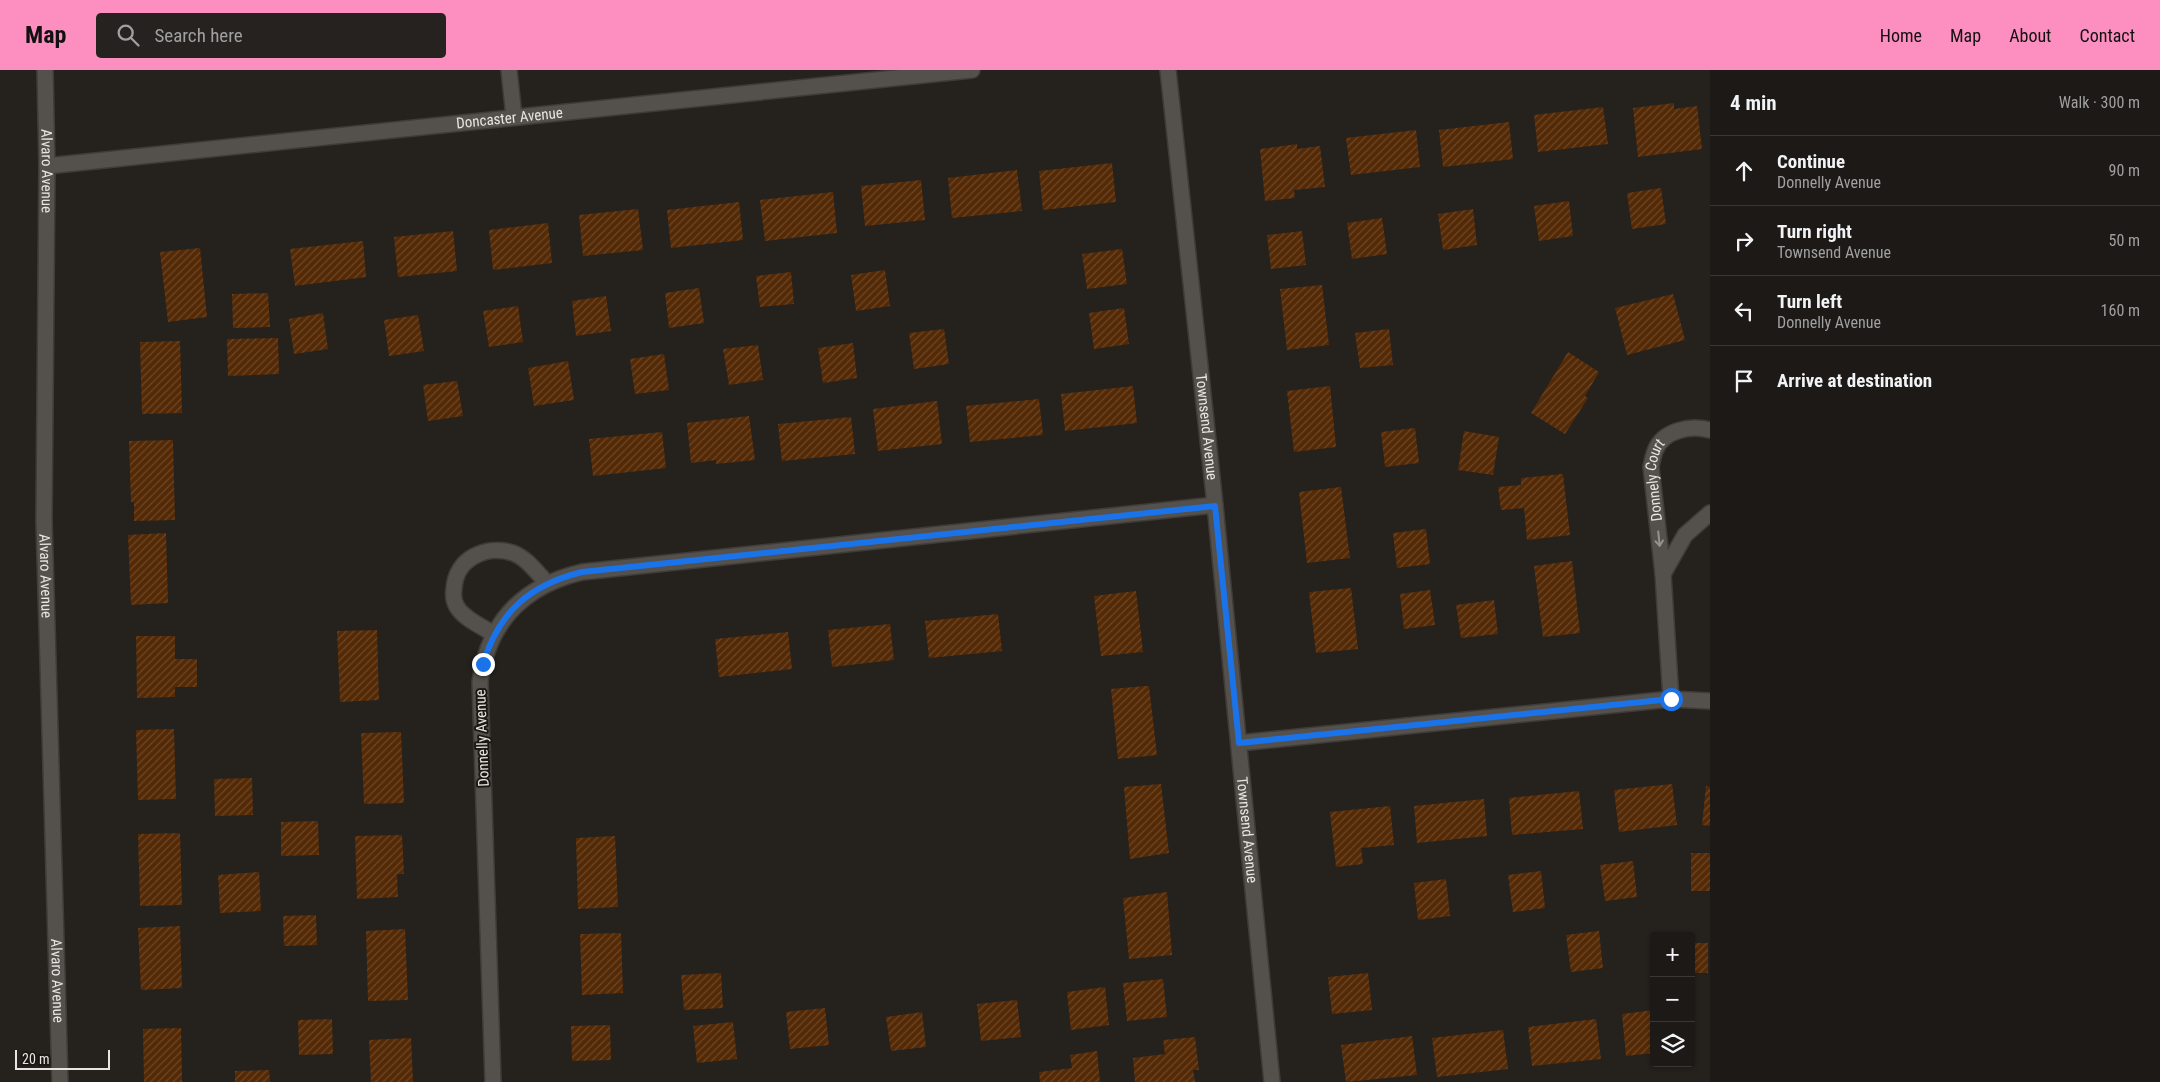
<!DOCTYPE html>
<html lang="en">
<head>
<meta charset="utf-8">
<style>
	:root { --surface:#1c1916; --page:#25221f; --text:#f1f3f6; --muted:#a0a0a1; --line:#3a3835; --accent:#fd8ec0 }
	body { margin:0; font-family:"Roboto Condensed",sans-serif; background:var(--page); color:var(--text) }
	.controls { position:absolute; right:15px; bottom:15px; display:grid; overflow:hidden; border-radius:5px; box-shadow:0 1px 4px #0004 }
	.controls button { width:45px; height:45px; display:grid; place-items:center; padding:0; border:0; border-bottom:1px solid var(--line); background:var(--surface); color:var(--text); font:25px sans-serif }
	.scale { position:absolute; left:15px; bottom:12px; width:95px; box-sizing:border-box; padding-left:5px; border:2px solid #e7e5e2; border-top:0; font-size:14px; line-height:18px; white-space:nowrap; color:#e7e5e2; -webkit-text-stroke:4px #1b1814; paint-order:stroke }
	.stop { position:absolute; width:15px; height:15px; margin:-11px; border:4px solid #1a73e8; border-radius:50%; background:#fff }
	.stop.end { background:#1a73e8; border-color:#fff; box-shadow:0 1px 5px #0008 }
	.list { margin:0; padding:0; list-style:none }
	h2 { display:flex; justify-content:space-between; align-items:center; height:65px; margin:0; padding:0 20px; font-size:21px }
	h2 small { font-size:16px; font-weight:400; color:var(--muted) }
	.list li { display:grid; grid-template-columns:32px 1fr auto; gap:15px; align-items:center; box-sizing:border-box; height:70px; padding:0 20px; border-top:1px solid var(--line) }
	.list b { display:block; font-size:19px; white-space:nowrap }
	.list p { margin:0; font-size:16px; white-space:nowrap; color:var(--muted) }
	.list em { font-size:16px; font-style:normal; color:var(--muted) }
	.icon { flex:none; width:28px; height:28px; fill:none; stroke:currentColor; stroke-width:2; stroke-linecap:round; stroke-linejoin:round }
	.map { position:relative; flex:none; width:1710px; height:1012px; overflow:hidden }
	header { display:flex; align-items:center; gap:30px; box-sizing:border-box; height:70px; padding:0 25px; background:var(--accent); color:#111 }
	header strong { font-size:24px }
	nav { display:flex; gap:28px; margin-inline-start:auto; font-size:18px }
	.search { width:350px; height:45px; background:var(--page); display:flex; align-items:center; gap:12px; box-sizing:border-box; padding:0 18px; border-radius:5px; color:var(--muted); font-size:19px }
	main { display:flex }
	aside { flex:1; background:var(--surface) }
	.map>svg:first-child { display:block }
	.building { fill:url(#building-hatch) }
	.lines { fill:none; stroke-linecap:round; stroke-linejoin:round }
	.minor-casing { stroke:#3e3b38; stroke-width:18 }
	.minor { stroke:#54504b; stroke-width:15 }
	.oneway { stroke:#96938f }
	.route { stroke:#1a73e8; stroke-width:6 }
	.labels { text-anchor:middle; stroke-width:4; stroke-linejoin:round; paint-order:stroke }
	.street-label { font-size:15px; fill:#e7e5e2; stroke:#1b1814 }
</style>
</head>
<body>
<header>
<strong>Map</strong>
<div class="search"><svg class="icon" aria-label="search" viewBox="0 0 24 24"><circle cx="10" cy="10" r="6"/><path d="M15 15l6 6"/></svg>Search here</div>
<nav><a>Home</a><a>Map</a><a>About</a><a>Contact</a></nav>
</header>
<main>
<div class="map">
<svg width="1710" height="1012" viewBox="0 0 1710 1012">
	<defs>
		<pattern id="building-hatch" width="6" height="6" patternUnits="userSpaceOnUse" patternTransform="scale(1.25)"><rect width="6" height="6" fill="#542905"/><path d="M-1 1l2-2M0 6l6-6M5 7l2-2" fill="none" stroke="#6d4829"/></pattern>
	</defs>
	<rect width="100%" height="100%" fill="#25211d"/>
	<g class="building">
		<polygon points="1674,33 1674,39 1697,36 1702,79 1638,87 1633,38"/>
		<polygon points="1603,37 1608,74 1538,82 1534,45"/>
		<polygon points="1509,52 1513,89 1443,97 1439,60"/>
		<polygon points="1416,60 1420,97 1351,105 1346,68"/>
		<polygon points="1297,74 1297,79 1320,76 1325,117 1294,120 1295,128 1265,131 1260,79"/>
		<polygon points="1112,93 1116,132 1043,140 1039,101"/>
		<polygon points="1017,100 1022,141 952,148 948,108"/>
		<polygon points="921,110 925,150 865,156 861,116"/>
		<polygon points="1661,118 1666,154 1632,159 1627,123"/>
		<polygon points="833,122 837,163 765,171 760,130"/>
		<polygon points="1569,131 1573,166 1539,171 1534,136"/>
		<polygon points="739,132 743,170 671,178 667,140"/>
		<polygon points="638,139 643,180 583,186 579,145"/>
		<polygon points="1473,139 1477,175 1443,180 1438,144"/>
		<polygon points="1382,148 1387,184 1352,189 1347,153"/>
		<polygon points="548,153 552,193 493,200 489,160"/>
		<polygon points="453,161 457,201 398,207 394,167"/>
		<polygon points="1302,161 1306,195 1271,199 1267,165"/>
		<polygon points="363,171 366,207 295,216 290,179"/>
		<polygon points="200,178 207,247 168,252 160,182"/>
		<polygon points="1122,179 1127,214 1087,219 1082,184"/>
		<polygon points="885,200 890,236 856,241 851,205"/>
		<polygon points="791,202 794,234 760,237 756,206"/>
		<polygon points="1322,215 1329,275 1287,280 1280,219"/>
		<polygon points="699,218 704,253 669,258 665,223"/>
		<polygon points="268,223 270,257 233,258 232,224"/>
		<polygon points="1673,224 1685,270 1627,285 1615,238"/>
		<polygon points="606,226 611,261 576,266 572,231"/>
		<polygon points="518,236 523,272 489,277 483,241"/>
		<polygon points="1124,238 1129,274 1094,279 1089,243"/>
		<polygon points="323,243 328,279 294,284 289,249"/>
		<polygon points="418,245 424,281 389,286 384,250"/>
		<polygon points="944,259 949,294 914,299 909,263"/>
		<polygon points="1389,259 1393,295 1360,298 1355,263"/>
		<polygon points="278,268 279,304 228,306 227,269"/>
		<polygon points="180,271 182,343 142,344 140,272"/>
		<polygon points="853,273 857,308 823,313 818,278"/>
		<polygon points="758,275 763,310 729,315 723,279"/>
		<polygon points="1568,282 1599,302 1585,326 1588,328 1565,364 1531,343"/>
		<polygon points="664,284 669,320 635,324 630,289"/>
		<polygon points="568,291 574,330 534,336 528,298"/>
		<polygon points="457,311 463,346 428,351 423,315"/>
		<polygon points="1133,316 1137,353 1065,361 1061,324"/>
		<polygon points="1330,316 1336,377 1294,382 1287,321"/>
		<polygon points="1039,329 1043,365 970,372 966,336"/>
		<polygon points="937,331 942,374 878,381 873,339"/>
		<polygon points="749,346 755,390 716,394 716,390 691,393 687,353"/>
		<polygon points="851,347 855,384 782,391 778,354"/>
		<polygon points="1415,358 1419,393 1385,397 1381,362"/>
		<polygon points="1464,361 1499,367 1493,405 1458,400"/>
		<polygon points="662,362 666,398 593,406 589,369"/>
		<polygon points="173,370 175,450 134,451 134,432 131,432 129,371"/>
		<polygon points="1563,404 1570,465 1527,470 1524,438 1501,440 1498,417 1521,415 1521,408"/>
		<polygon points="1341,417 1350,488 1307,493 1299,422"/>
		<polygon points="1426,459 1430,494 1397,498 1393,463"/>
		<polygon points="166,463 168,533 131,535 128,465"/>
		<polygon points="1572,491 1580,563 1543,567 1534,496"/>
		<polygon points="1351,518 1358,579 1316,583 1309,522"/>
		<polygon points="1430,520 1435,555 1404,559 1400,524"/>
		<polygon points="1136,521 1143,582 1101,586 1094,526"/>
		<polygon points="1494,530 1498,564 1461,568 1456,535"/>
		<polygon points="998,544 1002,581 929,588 925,551"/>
		<polygon points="890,554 894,590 832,597 828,560"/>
		<polygon points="377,560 379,630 340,632 337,561"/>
		<polygon points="788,562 792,599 719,607 715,569"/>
		<polygon points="136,566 175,566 175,589 197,589 197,617 175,617 175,627 137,628"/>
		<polygon points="1145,616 1149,616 1157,685 1118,689 1111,619"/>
		<polygon points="174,659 176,729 138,730 136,660"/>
		<polygon points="401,662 404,733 364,734 361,663"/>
		<polygon points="252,708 253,745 215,746 214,709"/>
		<polygon points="1161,714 1169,783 1130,789 1124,717"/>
		<polygon points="1672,714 1677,755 1619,762 1614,720"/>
		<polygon points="1706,716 1710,717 1710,756 1702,755"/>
		<polygon points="1579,721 1583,759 1512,765 1509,728"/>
		<polygon points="1484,729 1487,766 1417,773 1414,736"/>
		<polygon points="1390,736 1394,775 1361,778 1363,794 1336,797 1330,742"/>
		<polygon points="318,751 319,785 281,786 281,752"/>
		<polygon points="180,763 182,835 140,836 138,764"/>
		<polygon points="402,765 404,804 397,804 398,827 357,829 355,766"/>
		<polygon points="615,766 618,837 578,839 576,768"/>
		<rect x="1691" y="783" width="19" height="38"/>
		<polygon points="1633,791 1637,827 1605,831 1600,795"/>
		<polygon points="1541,801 1545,838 1513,842 1508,805"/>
		<polygon points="259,802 261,841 220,843 218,805"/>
		<polygon points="1446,809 1450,846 1418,850 1414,813"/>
		<polygon points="1167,822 1172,885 1129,889 1123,828"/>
		<polygon points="316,845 317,875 284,876 283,846"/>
		<polygon points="180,856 182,918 141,920 138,858"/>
		<polygon points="405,859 408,930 368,931 366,861"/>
		<polygon points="1599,861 1603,898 1571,902 1566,865"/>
		<polygon points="621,863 623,923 582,925 580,864"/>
		<rect x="1691" y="873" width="17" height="30"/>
		<polygon points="721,903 723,938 684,940 681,905"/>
		<polygon points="1368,903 1372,940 1332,944 1328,907"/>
		<polygon points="1163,909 1167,947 1127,951 1123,913"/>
		<polygon points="1105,917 1109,955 1071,960 1067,922"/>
		<polygon points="1017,930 1021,967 981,971 977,934"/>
		<polygon points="825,938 829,975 790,979 786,942"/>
		<polygon points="1654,940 1654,983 1626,986 1622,944"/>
		<polygon points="922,942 926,977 891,981 886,947"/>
		<polygon points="332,949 333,984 299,985 298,950"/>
		<polygon points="1596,949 1601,989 1532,996 1528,957"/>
		<polygon points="733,952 737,989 697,993 693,956"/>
		<polygon points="610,955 611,990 572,991 571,956"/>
		<polygon points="181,958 182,1012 144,1012 143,959"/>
		<polygon points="1503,960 1508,999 1437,1007 1432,968"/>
		<polygon points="1412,966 1417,1005 1346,1012 1341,975"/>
		<polygon points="1195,967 1199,1000 1193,1000 1195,1012 1135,1012 1133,988 1165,984 1163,970"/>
		<polygon points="411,968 413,1012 371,1012 369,970"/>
		<polygon points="1097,981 1100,1012 1040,1012 1039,1002 1072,998 1070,985"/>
		<polygon points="269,1000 270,1012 235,1012 235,1001"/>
	</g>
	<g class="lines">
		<defs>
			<g id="minor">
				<path id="s1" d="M45 0 47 96 44 451 60 1012"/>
				<polyline points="509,0 514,47"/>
				<path id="s2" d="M1168 0 1215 435 1272 1012"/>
				<path id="s3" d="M47 96 972 0"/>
				<polyline points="1663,504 1685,465 1710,443"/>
				<path d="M494 564C483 557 464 549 457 537 454 532 453 525 454 519 455 489 486 474 513 483 527 488 537 503 547 513"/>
				<path id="s4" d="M1671 629 1663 504 1651 397C1652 392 1653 386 1655 381 1663 360 1690 355 1710 360"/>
				<polyline points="1239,673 1671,629 1710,631"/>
				<path d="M493 1012 480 612C488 552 523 516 582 502L1215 435"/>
			</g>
		</defs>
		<use href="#minor" class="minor-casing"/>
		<use href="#minor" class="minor"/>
	</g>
	<defs><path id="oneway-shaft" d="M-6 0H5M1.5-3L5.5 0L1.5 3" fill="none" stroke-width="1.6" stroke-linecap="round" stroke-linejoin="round" transform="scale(1.25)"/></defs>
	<use class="oneway" href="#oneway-shaft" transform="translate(1659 469) rotate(84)"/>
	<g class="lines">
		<path class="route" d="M483 594C499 542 529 515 582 502L1215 436 1239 673 1671 629"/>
	</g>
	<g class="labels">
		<g class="street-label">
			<text dy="5" stroke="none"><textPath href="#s3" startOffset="465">Doncaster Avenue</textPath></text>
			<text dy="5" stroke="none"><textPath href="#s1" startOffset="101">Alvaro Avenue</textPath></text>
			<text dy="5" stroke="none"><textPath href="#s2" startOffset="359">Townsend Avenue</textPath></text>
			<text dy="5" stroke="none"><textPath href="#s4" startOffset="220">Donnely Court</textPath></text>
			<text dy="5" stroke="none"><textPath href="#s1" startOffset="506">Alvaro Avenue</textPath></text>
			<text transform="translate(482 668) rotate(-92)" y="5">Donnelly Avenue</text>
			<text dy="5" stroke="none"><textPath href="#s2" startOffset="764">Townsend Avenue</textPath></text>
			<text dy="5" stroke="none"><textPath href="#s1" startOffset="911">Alvaro Avenue</textPath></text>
		</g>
	</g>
</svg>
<div class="controls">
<button>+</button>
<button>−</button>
<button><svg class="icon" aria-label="layers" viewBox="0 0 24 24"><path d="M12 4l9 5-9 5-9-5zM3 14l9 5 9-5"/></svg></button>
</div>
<div class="scale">20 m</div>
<div class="stop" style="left:1671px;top:629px"></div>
<div class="stop end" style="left:483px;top:594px"></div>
</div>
<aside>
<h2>4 min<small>Walk · 300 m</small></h2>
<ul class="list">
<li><svg class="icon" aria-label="ahead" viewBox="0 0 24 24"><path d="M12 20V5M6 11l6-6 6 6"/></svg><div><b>Continue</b><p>Donnelly Avenue</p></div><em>90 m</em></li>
<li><svg class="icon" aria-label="right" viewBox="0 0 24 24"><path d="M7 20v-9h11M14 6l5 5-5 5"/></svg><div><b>Turn right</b><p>Townsend Avenue</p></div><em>50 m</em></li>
<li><svg class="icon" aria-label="left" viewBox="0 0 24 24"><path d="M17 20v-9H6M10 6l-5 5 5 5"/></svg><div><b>Turn left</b><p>Donnelly Avenue</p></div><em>160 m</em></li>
<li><svg class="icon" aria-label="arrive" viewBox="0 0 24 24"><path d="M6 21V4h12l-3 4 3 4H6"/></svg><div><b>Arrive at destination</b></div></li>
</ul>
</aside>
</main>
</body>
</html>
